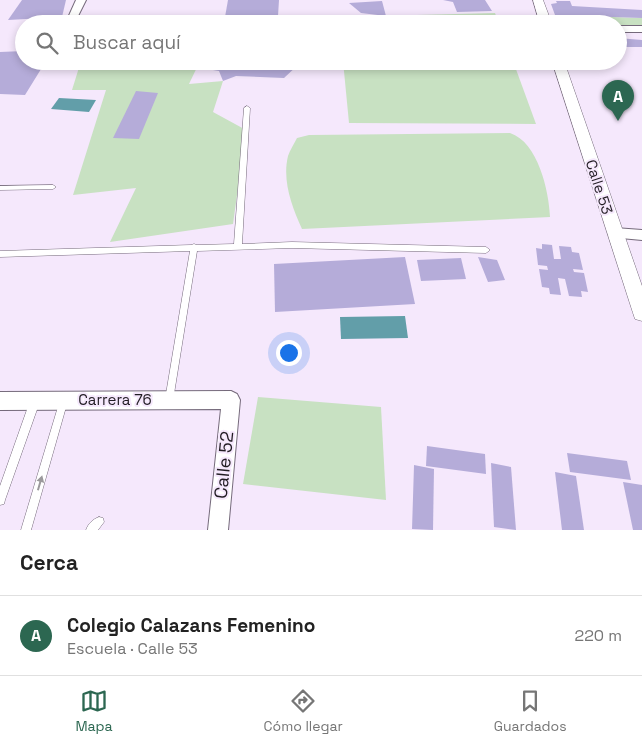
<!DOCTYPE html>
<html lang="es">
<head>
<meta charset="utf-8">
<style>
	:root { --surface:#fff; --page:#f2f2f2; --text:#222; --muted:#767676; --line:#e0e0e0; --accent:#2c6751 }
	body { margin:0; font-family:"Space Grotesk",sans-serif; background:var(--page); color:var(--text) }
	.you { position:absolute; left:288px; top:352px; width:18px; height:18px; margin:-12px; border:4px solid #fff; border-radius:50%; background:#1a73e8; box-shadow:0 0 0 8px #1a73e833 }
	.badge { display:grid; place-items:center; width:32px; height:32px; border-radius:50%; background:var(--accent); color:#fff; font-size:16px; font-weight:700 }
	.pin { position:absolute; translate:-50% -41px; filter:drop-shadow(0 1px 2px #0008) }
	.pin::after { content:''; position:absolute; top:26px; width:18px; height:15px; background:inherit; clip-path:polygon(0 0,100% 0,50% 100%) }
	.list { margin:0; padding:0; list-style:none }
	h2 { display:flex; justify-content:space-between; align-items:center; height:65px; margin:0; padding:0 20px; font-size:21px }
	h2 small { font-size:16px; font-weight:400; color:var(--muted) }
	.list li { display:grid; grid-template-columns:32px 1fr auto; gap:15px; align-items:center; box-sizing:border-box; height:80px; padding:0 20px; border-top:1px solid var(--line) }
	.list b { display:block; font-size:19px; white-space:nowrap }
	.list p { margin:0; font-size:16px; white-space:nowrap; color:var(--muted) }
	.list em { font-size:16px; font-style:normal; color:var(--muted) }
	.icon { flex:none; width:28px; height:28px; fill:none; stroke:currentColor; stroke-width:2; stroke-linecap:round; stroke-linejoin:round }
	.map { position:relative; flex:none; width:642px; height:530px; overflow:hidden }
	.search { position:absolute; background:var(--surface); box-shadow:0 2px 8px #0003; left:15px; right:15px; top:15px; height:55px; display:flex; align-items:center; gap:12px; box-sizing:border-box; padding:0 18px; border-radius:28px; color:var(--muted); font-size:19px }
	.sheet { height:145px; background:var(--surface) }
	nav { display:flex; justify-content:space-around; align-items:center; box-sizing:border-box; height:70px; border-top:1px solid var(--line); background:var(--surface); font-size:14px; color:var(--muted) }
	nav a { display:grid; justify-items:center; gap:2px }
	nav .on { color:var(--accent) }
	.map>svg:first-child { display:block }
	.green { fill:#c8e1c2 }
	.water { fill:#629ea9 }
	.building { fill:#b5acd9 }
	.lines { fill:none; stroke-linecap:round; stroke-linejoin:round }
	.service-casing { stroke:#756a7b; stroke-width:1 }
	.minor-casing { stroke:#756a7b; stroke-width:2 }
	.tertiary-casing { stroke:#756a7b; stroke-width:1 }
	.service { fill:#fff; fill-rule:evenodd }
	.minor { fill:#fff; fill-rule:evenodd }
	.tertiary { fill:#fff; fill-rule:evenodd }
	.oneway { fill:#9b999c }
	.labels { text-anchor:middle; stroke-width:4; stroke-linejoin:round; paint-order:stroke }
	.street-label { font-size:15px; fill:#211c23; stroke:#f5e8fc }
	.near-street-label { font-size:18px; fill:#211c23; stroke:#f5e8fc }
</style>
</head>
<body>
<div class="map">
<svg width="642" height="530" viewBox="0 0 642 530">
	<rect width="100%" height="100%" fill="#f5e8fc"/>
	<g class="green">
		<polygon points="495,13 499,24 339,24 338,17"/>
		<polygon points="555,15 642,18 642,27 618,26 618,24 558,24"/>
		<polygon points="219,20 217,24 118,24 119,21"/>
		<polygon points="81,61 200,61 189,84 223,81 213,112 246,130 233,224 110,242 136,188 73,195 106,90 72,90"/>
		<polygon points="343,61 513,61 536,124 349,123"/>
		<path d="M510 133C538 142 549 191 550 217L302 229C292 207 282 181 288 156 290 150 294 144 297 138L309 135Z"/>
		<polygon points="258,397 381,407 386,500 243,484"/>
	</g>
	<g class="water">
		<polygon points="59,98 96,100 89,112 51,109"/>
		<polygon points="405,316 408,338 341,339 340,317"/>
	</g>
	<g class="building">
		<polygon points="22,0 66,0 62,17 8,20"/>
		<polygon points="228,0 279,0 278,16 225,17"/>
		<polygon points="443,0 485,0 492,11 457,12 453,2"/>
		<polygon points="382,1 386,16 361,13 349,3"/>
		<polygon points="556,1 570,1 572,6 642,10 642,18 555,15 551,4 557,3"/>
		<polygon points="618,38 642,40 642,47 618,47"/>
		<polygon points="24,51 24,61 46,61 25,95 0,94 0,52"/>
		<polygon points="210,61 298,61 298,65 284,78 236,76 223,81 219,71 207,69"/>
		<polygon points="136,91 158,93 139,139 113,138"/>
		<polygon points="542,244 552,245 554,259 561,259 559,246 571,247 572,252 579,253 583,270 573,269 574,272 584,273 588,292 581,291 582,297 569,296 565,279 558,278 561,295 550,294 549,288 542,287 539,269 548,270 547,266 538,265 536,248 542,249"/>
		<polygon points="405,257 415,304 275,312 274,264"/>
		<polygon points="478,257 497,260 505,280 488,282"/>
		<polygon points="461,258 466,279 421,281 417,260"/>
		<polygon points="427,446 485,454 486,474 426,466"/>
		<polygon points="567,453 627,461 631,480 570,472"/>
		<polygon points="491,463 511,467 516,530 494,527"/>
		<polygon points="414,465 434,469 433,530 412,529"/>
		<polygon points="555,472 576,476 584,530 562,530"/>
		<polygon points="623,482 642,485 642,530 633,530"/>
	</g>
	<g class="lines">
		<defs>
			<g id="service">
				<polygon points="247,106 250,108 242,244 292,242 486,247 490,250 486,253 292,248 197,251 173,400 172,403 169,404 166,403 165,400 190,251 0,257 0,251 191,245 194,244 197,245 234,244 244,108"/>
				<polygon points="53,185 56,187 53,189 0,190 0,186"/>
				<polygon points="64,396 67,397 68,400 31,530 21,530 60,400 61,397"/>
				<polygon points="35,397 38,398 40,401 5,500 4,504 0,505 0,486 30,401 32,398"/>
				<path d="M99 517 103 518 104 522 98 530H86C88 524 93 519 99 517Z"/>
			</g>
			<g id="minor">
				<polygon points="76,0 86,0 75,22 69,22 67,20"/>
				<rect x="618" y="26" width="24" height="6"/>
				<polygon points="615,228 642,230 642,240 610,237 608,233 610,229"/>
				<polygon points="231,391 237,394 240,400 228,530 208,530 221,409 0,410 0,392"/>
			</g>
			<g id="tertiary">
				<polygon points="533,0 543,0 552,24 540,24"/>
				<polygon points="552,61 564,61 642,286 642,321 635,319 633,313"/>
			</g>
		</defs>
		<use href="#service" class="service-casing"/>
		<use href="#minor" class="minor-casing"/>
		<use href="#tertiary" class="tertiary-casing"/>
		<use href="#service" class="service"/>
		<use href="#minor" class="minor"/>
		<use href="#tertiary" class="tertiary"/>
	</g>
	<defs><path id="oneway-solid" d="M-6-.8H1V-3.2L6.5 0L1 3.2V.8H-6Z" transform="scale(1.25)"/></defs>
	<use class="oneway" href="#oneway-solid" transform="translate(40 483) rotate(-74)"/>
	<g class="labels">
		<g class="street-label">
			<text transform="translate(599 187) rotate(72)" y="5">Calle 53</text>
			<text x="115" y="405">Carrera 76</text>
		</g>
		<g class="near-street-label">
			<text transform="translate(224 465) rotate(-84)" y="6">Calle 52</text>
		</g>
	</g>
</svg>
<div class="you"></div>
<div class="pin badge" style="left:618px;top:121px">A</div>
<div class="search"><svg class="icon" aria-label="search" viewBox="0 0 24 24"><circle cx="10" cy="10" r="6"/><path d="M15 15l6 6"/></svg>Buscar aquí</div>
</div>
<section class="sheet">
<h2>Cerca<small></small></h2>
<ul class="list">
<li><span class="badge">A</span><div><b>Colegio Calazans Femenino</b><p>Escuela · Calle 53</p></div><em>220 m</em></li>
</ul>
</section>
<nav>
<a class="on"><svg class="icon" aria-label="map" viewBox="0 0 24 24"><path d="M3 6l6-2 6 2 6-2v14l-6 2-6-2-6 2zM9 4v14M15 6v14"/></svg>Mapa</a>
<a><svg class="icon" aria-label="directions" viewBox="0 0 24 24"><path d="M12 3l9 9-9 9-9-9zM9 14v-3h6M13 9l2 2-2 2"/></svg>Cómo llegar</a>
<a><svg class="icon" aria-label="saved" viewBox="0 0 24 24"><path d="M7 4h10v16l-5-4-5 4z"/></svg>Guardados</a>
</nav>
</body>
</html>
